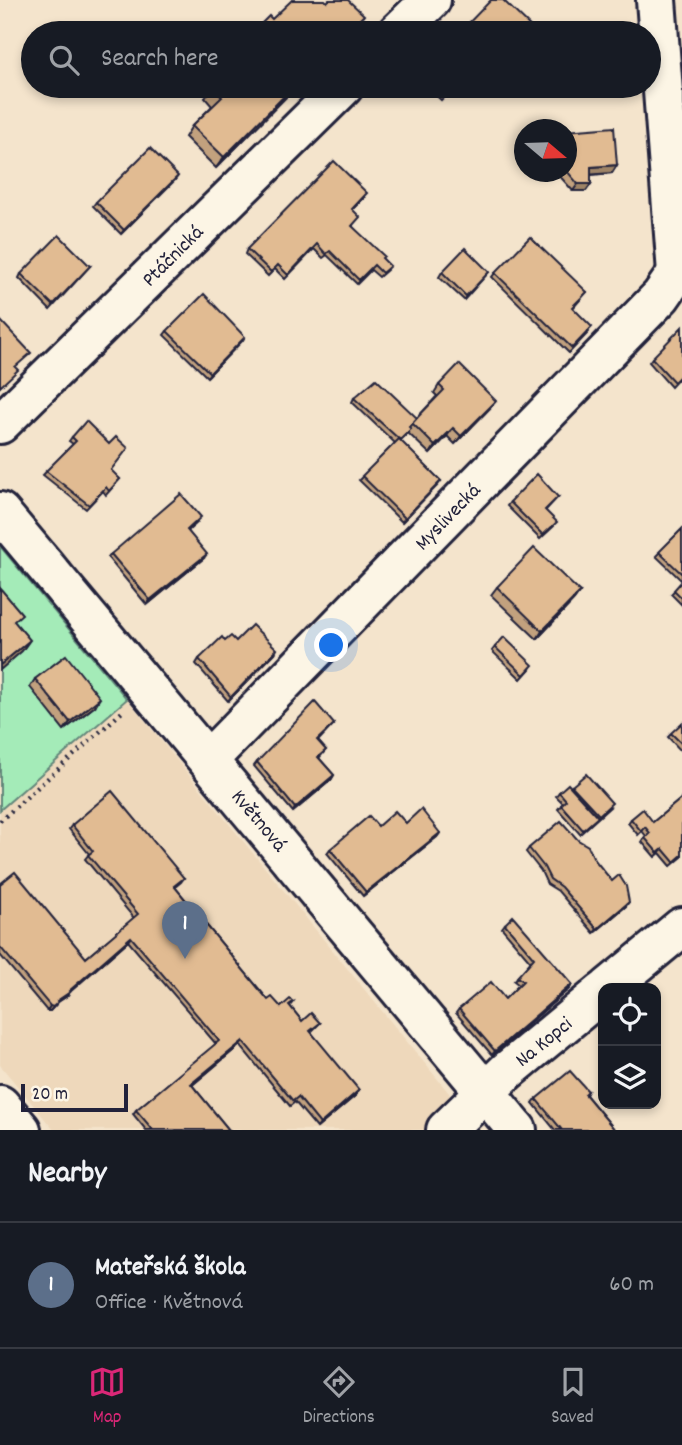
<!DOCTYPE html>
<html lang="en">
<head>
<meta charset="utf-8">
<style>
	:root { --surface:#171b24; --page:#20242c; --text:#f1f3f6; --muted:#9ea1a6; --line:#363941; --accent:#db2777 }
	body { margin:0; font-family:Dekko,sans-serif; background:var(--page); color:var(--text) }
	.controls { position:absolute; right:21px; bottom:21px; display:grid; overflow:hidden; border-radius:14px; box-shadow:0 4px 10px #0003 }
	.controls button { width:63px; height:63px; display:grid; place-items:center; padding:0; border:0; border-bottom:2px solid var(--line); background:var(--surface); color:var(--text); font:35px sans-serif }
	.compass { position:absolute; left:514px; top:119px; width:63px; height:63px; border-radius:50%; background:var(--surface); box-shadow:0 4px 10px #0003; rotate:109deg }
	.scale { position:absolute; left:21px; bottom:18px; width:107px; box-sizing:border-box; padding-left:7px; border:4px solid #22223b; border-top:0; font-size:19px; line-height:24px; white-space:nowrap; color:#22223b; -webkit-text-stroke:5px #fcf5e5; paint-order:stroke }
	.you { position:absolute; left:332px; top:646px; width:24px; height:24px; margin:-18px; border:5px solid #fff; border-radius:50%; background:#1a73e8; box-shadow:0 0 0 10px #1a73e833 }
	.badge { display:grid; place-items:center; width:46px; height:46px; border-radius:50%; background:var(--accent); color:#fff; font-size:23px; font-weight:700 }
	.pin { position:absolute; translate:-50% -58px; filter:drop-shadow(0 2px 4px #0008) }
	.pin::after { content:''; position:absolute; top:37px; width:24px; height:21px; background:inherit; clip-path:polygon(0 0,100% 0,50% 100%) }
	.list { margin:0; padding:0; list-style:none }
	h2 { display:flex; justify-content:space-between; align-items:center; height:91px; margin:0; padding:0 28px; font-size:30px }
	h2 small { font-size:23px; font-weight:400; color:var(--muted) }
	.list li { display:grid; grid-template-columns:46px 1fr auto; gap:21px; align-items:center; box-sizing:border-box; height:126px; padding:0 28px; border-top:2px solid var(--line) }
	.list b { display:block; font-size:26px; white-space:nowrap }
	.list p { margin:0; font-size:23px; white-space:nowrap; color:var(--muted) }
	.list em { font-size:23px; font-style:normal; color:var(--muted) }
	.icon { flex:none; width:38px; height:38px; fill:none; stroke:currentColor; stroke-width:2; stroke-linecap:round; stroke-linejoin:round }
	.map { position:relative; flex:none; width:682px; height:1130px; overflow:hidden }
	.search { position:absolute; background:var(--surface); box-shadow:0 4px 10px #0003; left:21px; right:21px; top:21px; height:77px; display:flex; align-items:center; gap:18px; box-sizing:border-box; padding:0 24px; border-radius:38px; color:var(--muted); font-size:26px }
	.sheet { height:217px; background:var(--surface) }
	nav { display:flex; justify-content:space-around; align-items:center; box-sizing:border-box; height:98px; border-top:2px solid var(--line); background:var(--surface); font-size:19px; color:var(--muted) }
	nav a { display:grid; justify-items:center; gap:4px }
	nav .on { color:var(--accent) }
	.map>svg:first-child { display:block }
	.built { fill:#eed8bb }
	.green { fill:#a4ebb8; stroke:#63867a; stroke-width:2 }
	.lines { fill:none; stroke-linecap:round; stroke-linejoin:round }
	.minor-casing { stroke:#22223b; stroke-width:44 }
	.path { stroke:#22223b; stroke-width:4.5; stroke-dasharray:2 5; stroke-linecap:butt }
	.minor { stroke:#fcf5e5; stroke-width:38 }
	.wall { fill:#c2a17e; stroke:#22223b; stroke-width:2 }
	.shaded-wall { fill:#9e8366; stroke:#22223b; stroke-width:2 }
	.building { fill:#e1bb92; stroke:#22223b; stroke-width:2 }
	.labels { text-anchor:middle; stroke-width:5; stroke-linejoin:round; paint-order:stroke }
	.street-label { font-size:21px; fill:#22223b; stroke:#fcf5e5 }
</style>
</head>
<body>
<div class="map">
<svg width="682" height="1130" viewBox="0 0 682 1130">
	<rect width="100%" height="100%" fill="#f4e4cc"/>
	<filter id="ink" filterUnits="userSpaceOnUse"><feTurbulence type="fractalNoise" baseFrequency=".0143" numOctaves="2"/><feDisplacementMap in="SourceGraphic" scale="14" xChannelSelector="R" yChannelSelector="G"/><feConvolveMatrix kernelMatrix="1 2 1 2 8 2 1 2 1" color-interpolation-filters="sRGB"/></filter>
	<g filter="url(#ink)">
		<polygon class="built" points="127,699 449,1093 451,1104 431,1130 54,1130 0,1065 0,811"/>
		<polygon class="green" points="0,546 127,699 0,810"/>
		<g class="lines">
			<defs>
				<g id="minor">
					<polyline points="656,0 677,273"/>
					<polyline points="397,33 431,0"/>
					<polyline points="0,424 344,86"/>
					<polyline points="0,512 517,1130"/>
					<polyline points="209,759 661,296 677,273 682,272"/>
					<polyline points="608,988 682,927"/>
					<polyline points="0,1105 21,1130"/>
					<polyline points="446,1130 507,1071 603,992"/>
				</g>
			</defs>
			<use href="#minor" class="minor-casing"/>
			<polyline class="path" points="0,821 122,712"/>
			<use href="#minor" class="minor"/>
		</g>
		<g class="wall">
			<polygon points="214,86 297,86 216,168 185,137 192,126 212,106 205,98"/>
			<polygon points="426,86 455,86 441,100"/>
			<polygon points="481,86 496,86 489,93"/>
			<polygon points="566,131 617,165 612,173 591,175 591,184 586,191 573,191 556,172 566,172"/>
			<polygon points="178,176 121,234 93,206 96,202"/>
			<polygon points="365,197 353,209 353,227 382,258 387,270 379,277 371,270 357,284 327,255 323,258 314,249 285,279 275,269 268,276 245,254 247,249"/>
			<polygon points="90,266 50,310 19,278 21,274"/>
			<polygon points="442,272 489,272 464,300 439,277"/>
			<polygon points="495,273 587,292 573,308 589,332 569,353 492,277"/>
			<polygon points="167,331 242,341 207,377 164,335"/>
			<polygon points="652,358 682,375 671,387 649,362"/>
			<polygon points="439,385 490,408 455,444 447,436 430,454 408,433 400,441 441,481 402,522 359,480 395,443 352,402 354,398 417,418 437,396 434,393"/>
			<polygon points="72,437 120,479 106,495 103,491 86,509 43,475 73,444 69,441"/>
			<polygon points="558,497 545,511 554,526 540,539 507,506 510,502"/>
			<polygon points="198,522 188,531 204,558 147,605 108,558 111,554"/>
			<polygon points="682,529 682,581 656,556"/>
			<polygon points="682,582 682,605 671,594"/>
			<polygon points="497,587 580,592 574,600 537,639 491,595"/>
			<polygon points="225,641 236,641 275,653 228,701 196,664 199,659"/>
			<polygon points="495,647 530,669 521,679 492,651"/>
			<polygon points="35,679 95,706 64,730 30,687"/>
			<polygon points="682,723 682,752 668,737"/>
			<polygon points="334,724 318,741 326,750 319,758 334,775 331,780 293,812 254,766 257,762"/>
			<polygon points="572,786 610,807 580,834 558,809 563,803 556,796 559,792 571,788"/>
			<polygon points="682,798 682,857 671,866 660,853 655,857 642,842 646,836 642,831 638,835 628,823 631,819 653,822"/>
			<polygon points="406,823 440,833 437,837 363,896 327,853 330,849 378,826"/>
			<polygon points="72,825 184,878 181,882 175,887 268,1000 281,1007 293,1002 290,1006 302,1021 320,1023 311,1032 356,1095 317,1128 295,1102 290,1106 240,1045 192,1085 229,1130 146,1130 133,1114 136,1110 216,1044 128,941 70,992 67,996 58,1002 50,1011 47,1011 0,955 0,884 86,958 134,918 85,859 89,854 69,829"/>
			<polygon points="529,848 594,859 626,906 594,933 558,891 547,884 541,871 526,852"/>
			<polygon points="505,924 572,984 570,988 492,1055 456,1013 459,1009 505,999 519,985 514,981 531,962 502,928"/>
			<polygon points="588,1091 586,1095 615,1130 555,1130 533,1103 536,1099"/>
		</g>
		<g class="shaded-wall">
			<polygon points="364,15 358,23 348,33 346,33"/>
			<polygon points="294,86 297,86 216,168 224,157"/>
			<polygon points="617,165 612,173 585,175 591,167"/>
			<polygon points="178,176 175,180 121,234 124,230"/>
			<polygon points="578,184 591,184 586,191 573,191"/>
			<polygon points="245,337 242,341 207,377 210,373"/>
			<polygon points="496,401 490,408 455,444 461,436"/>
			<polygon points="453,428 447,436 430,454 435,446"/>
			<polygon points="441,481 438,485 402,522 405,518"/>
			<polygon points="207,554 204,558 147,605 150,600"/>
			<polygon points="580,592 574,600 537,639 542,631"/>
			<polygon points="30,640 22,651 0,670 0,665"/>
			<polygon points="277,649 275,653 228,701 231,697"/>
			<polygon points="100,698 95,706 64,730 70,722"/>
			<polygon points="334,775 331,780 293,812 295,808"/>
			<polygon points="440,833 437,837 363,896 366,892"/>
			<polygon points="629,902 626,906 594,933 597,929"/>
			<polygon points="131,937 128,941 66,995 69,991"/>
			<polygon points="572,984 570,988 492,1055 495,1051"/>
			<polygon points="70,992 67,996 58,1002 50,1011 47,1011 50,1006 57,1001"/>
			<polygon points="243,1041 240,1045 189,1088 191,1084"/>
			<polygon points="359,1090 356,1095 317,1128 320,1124"/>
		</g>
		<g class="building">
			<polygon points="292,0 325,0 327,2 329,0 348,0 364,15 346,33 252,33 269,16 272,19"/>
			<polygon points="491,0 503,0 537,33 459,33"/>
			<polygon points="214,86 294,86 224,157 192,126 222,97 212,87"/>
			<polygon points="434,86 454,86 444,96"/>
			<polygon points="614,127 617,165 591,167 591,184 578,184 566,170 566,131"/>
			<polygon points="150,148 178,176 124,230 96,202"/>
			<polygon points="334,161 367,193 352,209 360,217 352,226 384,256 382,258 390,266 382,273 374,265 359,280 330,251 326,254 317,244 288,275 278,265 271,272 247,249"/>
			<polygon points="59,235 90,266 53,305 21,274"/>
			<polygon points="530,237 587,292 572,307 592,327 572,348 495,273"/>
			<polygon points="465,248 489,272 466,296 442,272"/>
			<polygon points="204,294 245,337 210,373 167,331"/>
			<polygon points="0,320 31,353 15,367 18,370 0,387"/>
			<polygon points="682,327 682,374 674,382 652,358"/>
			<polygon points="459,364 496,401 461,436 453,428 435,446 412,423 444,390 439,385"/>
			<polygon points="376,379 417,418 409,427 411,429 400,440 354,398"/>
			<polygon points="86,421 109,444 116,437 128,448 111,470 120,479 109,491 106,487 89,505 46,471 76,441 72,437"/>
			<polygon points="399,439 441,481 405,518 362,476"/>
			<polygon points="537,474 558,497 545,510 557,522 543,535 510,502"/>
			<polygon points="181,494 201,517 187,530 207,554 150,600 111,554"/>
			<polygon points="682,529 682,574 659,552"/>
			<polygon points="534,548 580,592 542,631 497,587"/>
			<polygon points="682,581 682,598 674,590"/>
			<polygon points="0,588 22,614 14,621 30,640 0,665"/>
			<polygon points="252,625 277,649 231,697 199,659 222,637 225,641 231,636 236,641"/>
			<polygon points="504,637 533,665 524,675 495,647"/>
			<polygon points="66,655 100,698 70,722 35,679"/>
			<polygon points="315,702 334,724 317,740 326,750 318,757 334,775 295,808 257,762"/>
			<polygon points="682,723 682,744 671,733"/>
			<polygon points="586,774 612,803 599,815 572,786"/>
			<polygon points="568,784 598,817 583,830 561,805 566,800 559,792"/>
			<polygon points="112,791 184,878 174,886 268,1000 272,997 281,1007 290,999 293,1002 289,1005 302,1021 311,1013 320,1023 310,1031 359,1090 320,1124 298,1097 293,1101 243,1041 191,1084 229,1130 153,1130 136,1110 219,1041 131,937 69,991 70,992 57,1001 58,1002 53,1007 50,1006 0,947 0,884 15,872 86,958 138,914 88,855 93,851 72,825"/>
			<polygon points="682,798 682,855 674,862 663,849 658,853 645,838 650,833 645,827 641,831 631,819 643,809 653,822"/>
			<polygon points="421,809 440,833 366,892 330,849 369,816 378,826 395,811 406,823"/>
			<polygon points="561,821 578,840 588,846 594,859 612,881 619,875 626,886 629,902 597,929 561,887 550,879 544,867 529,848"/>
			<polygon points="513,916 572,984 495,1051 459,1009 491,982 505,999 523,981 517,977 534,958 505,924"/>
			<polygon points="570,1071 588,1091 585,1094 615,1130 562,1130 536,1099"/>
		</g>
	</g>
	<g class="labels">
		<g class="street-label">
			<text transform="translate(172 255) rotate(-45)" y="7">Ptáčnická</text>
			<text transform="translate(447 516) rotate(-46)" y="7">Myslivecká</text>
			<text transform="translate(260 820) rotate(50)" y="7">Květnová</text>
			<text transform="translate(543 1041) rotate(-39)" y="7">Na Kopci</text>
		</g>
	</g>
</svg>
<div class="controls">
<button><svg class="icon" aria-label="locate" viewBox="0 0 24 24"><circle cx="12" cy="12" r="6"/><path d="M12 2v4M12 18v4M2 12h4M18 12h4"/></svg></button>
<button><svg class="icon" aria-label="layers" viewBox="0 0 24 24"><path d="M12 4l9 5-9 5-9-5zM3 14l9 5 9-5"/></svg></button>
</div>
<svg class="compass" viewBox="-18 -18 36 36"><path d="M0-13l5 13h-10z" fill="#e53935"/><path d="M0 13l5-13h-10z" fill="#9ea1a6"/></svg>
<div class="scale">20 m</div>
<div class="you"></div>
<div class="pin badge" style="left:185px;top:959px;background:#5c6f8a">1</div>
<div class="search"><svg class="icon" aria-label="search" viewBox="0 0 24 24"><circle cx="10" cy="10" r="6"/><path d="M15 15l6 6"/></svg>Search here</div>
</div>
<section class="sheet">
<h2>Nearby<small></small></h2>
<ul class="list">
<li><span class="badge" style="background:#5c6f8a">1</span><div><b>Mateřská škola</b><p>Office · Květnová</p></div><em>60 m</em></li>
</ul>
</section>
<nav>
<a class="on"><svg class="icon" aria-label="map" viewBox="0 0 24 24"><path d="M3 6l6-2 6 2 6-2v14l-6 2-6-2-6 2zM9 4v14M15 6v14"/></svg>Map</a>
<a><svg class="icon" aria-label="directions" viewBox="0 0 24 24"><path d="M12 3l9 9-9 9-9-9zM9 14v-3h6M13 9l2 2-2 2"/></svg>Directions</a>
<a><svg class="icon" aria-label="saved" viewBox="0 0 24 24"><path d="M7 4h10v16l-5-4-5 4z"/></svg>Saved</a>
</nav>
</body>
</html>
